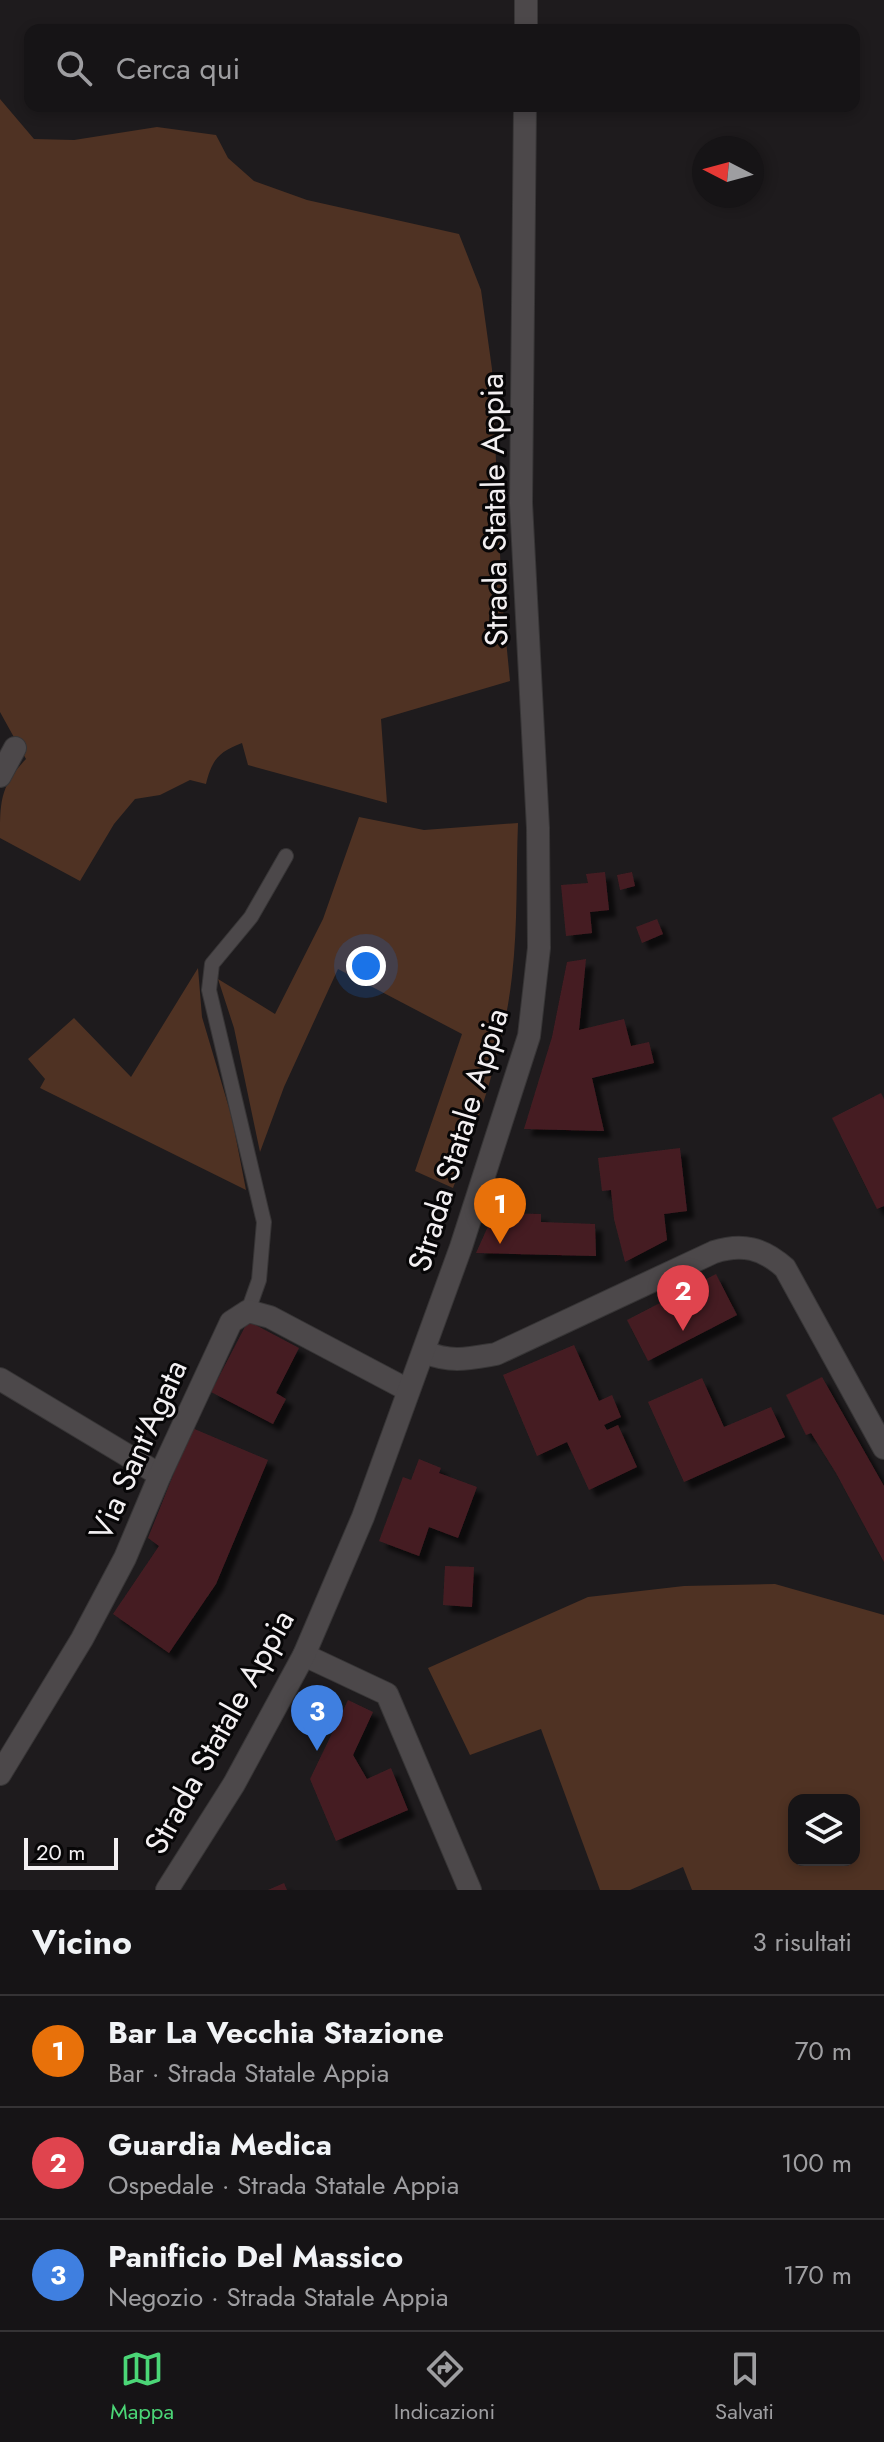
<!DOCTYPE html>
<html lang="it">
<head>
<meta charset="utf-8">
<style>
	:root { --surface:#161416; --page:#232123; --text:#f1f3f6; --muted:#9e9ea1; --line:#353335; --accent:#4bd677 }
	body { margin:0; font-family:Jost,sans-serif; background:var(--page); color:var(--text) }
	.controls { position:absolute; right:24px; bottom:24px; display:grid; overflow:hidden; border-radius:16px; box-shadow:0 4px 12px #0003 }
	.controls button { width:72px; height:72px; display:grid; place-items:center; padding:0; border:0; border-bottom:2px solid var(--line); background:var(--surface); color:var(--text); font:40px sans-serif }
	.compass { position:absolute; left:692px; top:136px; width:72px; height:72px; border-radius:50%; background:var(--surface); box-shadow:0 4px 12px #0003; rotate:276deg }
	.scale { position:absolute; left:24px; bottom:20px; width:94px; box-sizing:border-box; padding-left:8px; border:4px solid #f3f0f2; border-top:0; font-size:22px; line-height:28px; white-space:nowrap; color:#f3f0f2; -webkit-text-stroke:6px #070607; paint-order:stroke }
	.you { position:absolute; left:366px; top:966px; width:28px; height:28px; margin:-20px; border:6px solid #fff; border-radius:50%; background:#1a73e8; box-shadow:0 0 0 12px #1a73e833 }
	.badge { display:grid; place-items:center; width:52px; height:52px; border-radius:50%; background:var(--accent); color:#fff; font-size:26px; font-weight:700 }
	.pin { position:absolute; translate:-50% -66px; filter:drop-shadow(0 2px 4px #0008) }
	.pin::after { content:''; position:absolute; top:42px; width:28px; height:24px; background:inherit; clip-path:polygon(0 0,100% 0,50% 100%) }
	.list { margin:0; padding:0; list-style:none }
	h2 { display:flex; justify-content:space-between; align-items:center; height:104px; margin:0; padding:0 32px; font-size:34px }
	h2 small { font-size:26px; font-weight:400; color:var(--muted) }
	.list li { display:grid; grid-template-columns:52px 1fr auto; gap:24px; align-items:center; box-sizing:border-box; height:112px; padding:0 32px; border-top:2px solid var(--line) }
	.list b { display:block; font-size:30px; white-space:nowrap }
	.list p { margin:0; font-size:26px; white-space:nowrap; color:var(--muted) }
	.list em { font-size:26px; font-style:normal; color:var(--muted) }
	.icon { flex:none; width:44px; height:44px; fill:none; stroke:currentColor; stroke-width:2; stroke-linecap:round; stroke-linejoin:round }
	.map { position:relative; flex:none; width:884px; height:1890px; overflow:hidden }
	.search { position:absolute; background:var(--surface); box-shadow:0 4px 12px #0003; left:24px; right:24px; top:24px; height:88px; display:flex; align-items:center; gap:20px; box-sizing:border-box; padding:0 28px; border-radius:16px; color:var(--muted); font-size:30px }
	.sheet { height:440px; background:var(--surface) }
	nav { display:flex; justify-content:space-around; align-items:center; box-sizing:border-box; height:112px; border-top:2px solid var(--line); background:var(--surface); font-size:22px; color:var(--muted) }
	nav a { display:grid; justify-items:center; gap:4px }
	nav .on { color:var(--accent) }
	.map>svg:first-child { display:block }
	.green { fill:#4f3223; fill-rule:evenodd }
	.building { fill:#451d23; filter:url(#shadow) }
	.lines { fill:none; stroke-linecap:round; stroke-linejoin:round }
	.service-casing { stroke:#373536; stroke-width:16 }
	.minor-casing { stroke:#373536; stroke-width:24 }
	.tertiary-casing { stroke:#373536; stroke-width:24 }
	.service { stroke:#4c484a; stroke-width:14 }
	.minor { stroke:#4c484a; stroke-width:22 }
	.tertiary { stroke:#4c484a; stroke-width:22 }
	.labels { text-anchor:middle; stroke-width:6; stroke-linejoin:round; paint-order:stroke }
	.street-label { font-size:32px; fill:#f3f0f2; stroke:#070607 }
</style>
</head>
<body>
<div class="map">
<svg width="884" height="1890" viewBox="0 0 884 1890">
	<defs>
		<filter id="shadow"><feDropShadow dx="7" dy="7" stdDeviation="2" flood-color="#0009"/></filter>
	</defs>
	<rect width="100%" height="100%" fill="#1e1b1d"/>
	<g class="green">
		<path d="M0 99 34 139 74 140 157 127 216 135 228 158 254 181 307 200 459 234 481 290 492 369 502 599 510 681 381 719 387 803 248 765 242 743C218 752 212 760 206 784L190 780 160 795 135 799 114 824 80 881 0 838C0 802 0 786 26 759L0 712Z"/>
		<path d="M359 817 424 830 518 823C516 873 518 925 512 976 504 1048 479 1120 453 1188L415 1171 462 1034 338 969 284 1087 260 1152 234 1028 218 979 275 1014 323 919Z"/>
		<polygon points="198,968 202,1017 232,1118 246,1190 40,1088 45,1079 28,1059 74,1018 131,1077"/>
		<path d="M775 1584 884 1615V1890H692L683 1867 630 1890H600L541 1729 470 1755 428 1668 588 1597 684 1586ZM794 1800H854V1860H794Z"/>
	</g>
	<g class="building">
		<polygon points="605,872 609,910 590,912 592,933 566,936 561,885 588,883 586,874"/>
		<polygon points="632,872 635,886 620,890 617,875"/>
		<polygon points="657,919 663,934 642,943 636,927"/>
		<polygon points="586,959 579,1030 624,1019 631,1046 649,1042 654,1063 592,1078 604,1131 524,1129 552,1037 567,962"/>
		<polygon points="881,1093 884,1099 884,1206 877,1209 832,1118"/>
		<polygon points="680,1148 687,1211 664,1214 667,1240 625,1262 614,1219 611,1190 602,1191 598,1158"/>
		<polygon points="494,1213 541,1214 541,1222 595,1224 596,1256 476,1253"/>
		<polygon points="716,1274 737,1315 648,1361 627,1320"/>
		<polygon points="248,1321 299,1348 276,1393 286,1399 273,1424 211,1392"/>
		<polygon points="574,1345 599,1401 612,1395 621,1417 604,1425 607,1430 618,1425 637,1467 589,1490 567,1442 537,1456 503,1375"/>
		<polygon points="822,1377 884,1486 884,1562 836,1473 811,1433 806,1435 786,1395"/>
		<polygon points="702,1378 724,1427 771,1407 785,1437 684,1482 648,1402"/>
		<polygon points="192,1428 268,1460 216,1584 169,1653 113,1614 159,1546 148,1538"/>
		<polygon points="419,1459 441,1468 439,1473 477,1487 458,1538 429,1527 419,1556 379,1541 403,1477 411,1480"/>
		<polygon points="445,1566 474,1567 472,1607 443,1605"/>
		<polygon points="348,1700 373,1712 353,1755 367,1779 391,1768 408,1810 336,1841 310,1779"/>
		<polygon points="284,1883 287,1890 268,1890"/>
	</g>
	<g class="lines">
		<defs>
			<polyline id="service" points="248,1311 259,1280 264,1222 209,990 212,964 251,917 286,856"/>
			<g id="minor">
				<polyline points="0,776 15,748"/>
				<polyline points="0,1379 160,1475"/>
				<polyline points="304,1655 387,1694 470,1890"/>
				<polyline points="0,1774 82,1639 125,1558 160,1475 231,1322 248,1311 270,1317 408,1390"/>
			</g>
			<g id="tertiary">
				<polyline points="526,30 526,0"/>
				<path d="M424 1352C452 1363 467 1359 496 1354L714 1252C742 1243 763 1248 785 1268L884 1448"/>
				<polyline points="167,1890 234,1784 304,1655 363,1517 461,1247 529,1036 539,948 538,828 521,503 525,106"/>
			</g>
		</defs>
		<use href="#service" class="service-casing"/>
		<use href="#minor" class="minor-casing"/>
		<use href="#tertiary" class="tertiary-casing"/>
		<use href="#service" class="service"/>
		<use href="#minor" class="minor"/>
		<use href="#tertiary" class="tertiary"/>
	</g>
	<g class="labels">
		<g class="street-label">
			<text transform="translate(494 510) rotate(-91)" y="11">Strada Statale Appia</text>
			<text transform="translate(458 1140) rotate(-73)" y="11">Strada Statale Appia</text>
			<text transform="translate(138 1450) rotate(-66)" y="11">Via Sant'Agata</text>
			<text transform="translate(219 1732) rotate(-61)" y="11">Strada Statale Appia</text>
		</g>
	</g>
</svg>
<div class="controls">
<button><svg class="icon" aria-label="layers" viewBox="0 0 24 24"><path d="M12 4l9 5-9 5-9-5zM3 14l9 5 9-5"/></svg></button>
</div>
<svg class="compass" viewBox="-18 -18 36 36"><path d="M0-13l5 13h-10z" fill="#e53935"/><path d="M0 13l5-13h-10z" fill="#9e9ea1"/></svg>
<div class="scale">20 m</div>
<div class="you"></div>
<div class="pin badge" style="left:500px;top:1244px;background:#e8710a">1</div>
<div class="pin badge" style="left:683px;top:1331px;background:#e0444e">2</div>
<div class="pin badge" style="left:317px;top:1751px;background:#3f7fe0">3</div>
<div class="search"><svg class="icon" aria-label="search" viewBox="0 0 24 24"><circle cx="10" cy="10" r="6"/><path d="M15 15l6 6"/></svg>Cerca qui</div>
</div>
<section class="sheet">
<h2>Vicino<small>3 risultati</small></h2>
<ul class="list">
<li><span class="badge" style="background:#e8710a">1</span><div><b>Bar La Vecchia Stazione</b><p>Bar · Strada Statale Appia</p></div><em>70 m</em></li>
<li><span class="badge" style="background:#e0444e">2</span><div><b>Guardia Medica</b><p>Ospedale · Strada Statale Appia</p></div><em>100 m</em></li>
<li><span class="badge" style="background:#3f7fe0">3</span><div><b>Panificio Del Massico</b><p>Negozio · Strada Statale Appia</p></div><em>170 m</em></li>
</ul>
</section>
<nav>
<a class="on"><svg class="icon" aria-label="map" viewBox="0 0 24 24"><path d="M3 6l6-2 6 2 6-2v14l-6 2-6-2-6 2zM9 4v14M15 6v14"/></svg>Mappa</a>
<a><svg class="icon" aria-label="directions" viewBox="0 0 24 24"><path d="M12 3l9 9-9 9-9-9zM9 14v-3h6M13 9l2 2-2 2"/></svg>Indicazioni</a>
<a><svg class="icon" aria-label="saved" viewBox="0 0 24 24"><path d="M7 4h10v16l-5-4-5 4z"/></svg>Salvati</a>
</nav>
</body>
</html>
